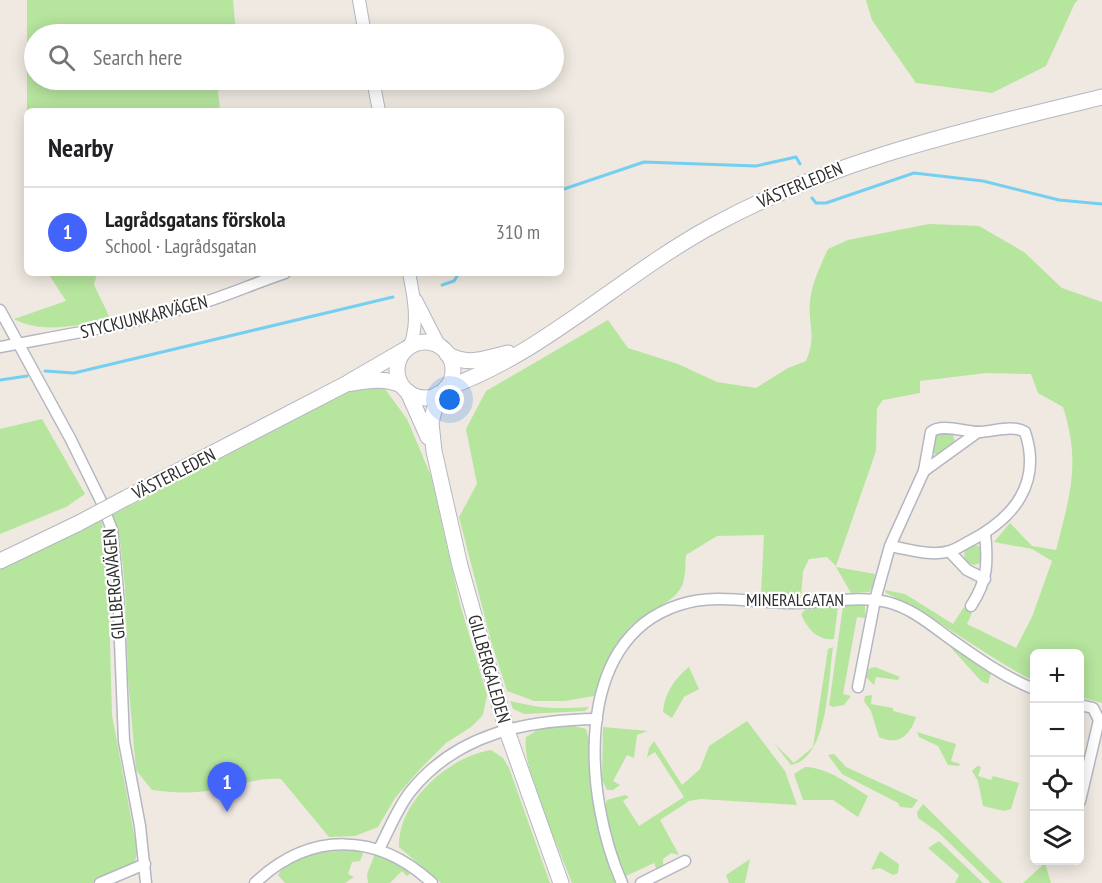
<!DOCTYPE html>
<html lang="en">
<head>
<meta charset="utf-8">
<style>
	:root { --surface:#fff; --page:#f2f2f2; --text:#202124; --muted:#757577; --line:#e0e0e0; --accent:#4264fb }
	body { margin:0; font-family:"PT Sans Narrow",sans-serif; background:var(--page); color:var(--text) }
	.controls { position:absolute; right:18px; bottom:18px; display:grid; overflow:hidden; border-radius:9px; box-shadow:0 3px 15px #0003 }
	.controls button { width:54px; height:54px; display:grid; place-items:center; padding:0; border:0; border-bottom:2px solid var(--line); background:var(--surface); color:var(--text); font:30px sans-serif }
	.you { position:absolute; left:450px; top:400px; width:21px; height:21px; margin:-15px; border:4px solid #fff; border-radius:50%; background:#1a73e8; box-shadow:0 0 0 9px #1a73e833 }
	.badge { display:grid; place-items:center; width:39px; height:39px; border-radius:50%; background:var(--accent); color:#fff; font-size:20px; font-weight:700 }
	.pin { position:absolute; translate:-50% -50px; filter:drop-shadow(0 2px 3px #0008) }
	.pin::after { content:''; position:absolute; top:32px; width:21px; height:18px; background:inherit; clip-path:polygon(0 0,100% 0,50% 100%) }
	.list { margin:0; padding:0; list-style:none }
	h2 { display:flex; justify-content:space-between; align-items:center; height:78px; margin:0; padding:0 24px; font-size:26px }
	h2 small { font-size:20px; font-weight:400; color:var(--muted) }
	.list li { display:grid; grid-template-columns:39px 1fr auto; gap:18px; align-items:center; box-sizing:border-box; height:90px; padding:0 24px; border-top:2px solid var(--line) }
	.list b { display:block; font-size:22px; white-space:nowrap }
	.list p { margin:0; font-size:20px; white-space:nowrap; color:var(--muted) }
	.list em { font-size:20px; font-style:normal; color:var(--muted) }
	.icon { flex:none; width:33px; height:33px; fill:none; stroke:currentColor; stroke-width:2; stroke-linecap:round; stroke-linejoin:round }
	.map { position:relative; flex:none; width:1102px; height:883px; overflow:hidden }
	.search { position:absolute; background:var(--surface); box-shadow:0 3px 15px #0003; left:24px; top:24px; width:540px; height:66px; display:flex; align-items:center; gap:15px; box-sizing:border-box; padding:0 21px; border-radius:33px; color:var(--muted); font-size:22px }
	.panel { position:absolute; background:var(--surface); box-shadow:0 3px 15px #0003; left:24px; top:108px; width:540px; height:168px; border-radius:9px }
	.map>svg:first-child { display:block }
	.green { fill:#b6e59e }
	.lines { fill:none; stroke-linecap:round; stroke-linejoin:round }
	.stream { stroke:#75cff0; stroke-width:3 }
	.minor-casing { stroke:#b4b7c1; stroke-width:13 }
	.tertiary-casing { stroke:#b4b7c1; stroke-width:14 }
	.secondary-casing { stroke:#b4b7c1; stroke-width:17 }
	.minor { stroke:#fff; stroke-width:10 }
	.tertiary { stroke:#fff; stroke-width:12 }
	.secondary { stroke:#fff; stroke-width:15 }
	.secondary-bridge-casing { stroke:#b4b7c1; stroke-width:17; stroke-linecap:butt }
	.secondary-bridge { stroke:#fff; stroke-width:15 }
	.labels { text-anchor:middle; stroke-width:4.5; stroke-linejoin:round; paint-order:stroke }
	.street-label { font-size:18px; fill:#2e2e2e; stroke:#fff }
</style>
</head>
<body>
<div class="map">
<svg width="1102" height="883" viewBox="0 0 1102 883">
	<rect width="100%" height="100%" fill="#efe9e1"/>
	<g class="green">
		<polygon points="27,0 233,0 236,34 34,34 34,80 217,80 220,111 27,111"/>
		<polygon points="866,0 1078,0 1075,3 1046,66 992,93 916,83 872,20"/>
		<path d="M929 224 979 226 1024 252 1062 288 1102 302V703L1080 697V654H1034V681C983 655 939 618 886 593L885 590 905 594 953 624 964 607 972 613 967 624 1016 648 1032 617 1052 561 1032 549 994 542 1010 523 1032 546 1056 550C1070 496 1081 462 1063 407L1038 393 1031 374 986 373 920 381V393L883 400 877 408 876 451 836 566 827 557 809 559 803 571 801 596 761 595 764 535 717 536 686 555C685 563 686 574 683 583 677 603 644 612 630 627 611 647 602 671 594 696L565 701H534L507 691 491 641 459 517 477 484 466 429 486 391 608 320 628 348 678 364 717 382 756 388 788 368 806 361C817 335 808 328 810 302 812 282 820 267 828 249L848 240Z"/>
		<path d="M48 273H97L94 285 111 320C79 324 44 335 14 319L66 301Z"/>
		<path d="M380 382 407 419 431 476 460 604 487 695 483 715 471 727 446 743 420 769 395 798 378 827 355 836 329 837 281 779C259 777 239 785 217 789 195 794 174 793 152 790L136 770 128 679 125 587 120 541 112 515 348 392Z"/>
		<polygon points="42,419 85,494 66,507 0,534 0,429"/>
		<polygon points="941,432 953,435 955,443 940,455 936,455 933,452 936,433"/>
		<polygon points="102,520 109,606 112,715 137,850 135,863 92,883 0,883 0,570"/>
		<circle cx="974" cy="555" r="10"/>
		<polygon points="836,567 875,574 873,587 869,592 851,593"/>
		<polygon points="860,604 865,606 865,618 857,617 843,694 851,696 844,705 833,707 829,705 843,606"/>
		<path d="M838 606 834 639C817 641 807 628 801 614L806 609Z"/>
		<polygon points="944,640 991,673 988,684 981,681"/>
		<path d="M833 647C828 679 829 758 791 765L774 743 794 763 813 747 828 649Z"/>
		<path d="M689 667 699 689 684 697 672 718 663 712C664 694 675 678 689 667Z"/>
		<polygon points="875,667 900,677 898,680 876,677 874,685 866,677 868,669"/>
		<path d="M872 695 871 704 893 708V711L916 717C910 736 898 746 879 737L871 711 864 701 865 696Z"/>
		<path d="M510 701C542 709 556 709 589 707L585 711 524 714 513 709Z"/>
		<path d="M747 721 785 771 797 805 701 799 689 801 660 820 679 855 671 853 663 859V866L657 870 654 863 626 876C620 861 601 815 607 800L625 795 629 797 623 801 639 826 684 797 655 752 647 757 649 748 654 741 682 785 700 769 709 746Z"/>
		<path d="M565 724 586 729 589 740C589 791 597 836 615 883H572C560 850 521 769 526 737L539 729Z"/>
		<polygon points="603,727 648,731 637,735 634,758 627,755 613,781 620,785 613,790 607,790 602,780"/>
		<polygon points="917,732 956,744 951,761 960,764 959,766 948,765 938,746 919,737"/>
		<path d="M491 750 503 758 509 768 550 883H441L399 847C397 802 450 756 491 750Z"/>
		<polygon points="834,754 846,767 918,800 912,808 900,807 898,803 842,774 828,755"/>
		<polygon points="977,766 981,767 978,776 991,780 993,776 1019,783 1011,809 1004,811 983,806 978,781 972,771"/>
		<path d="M805 767C829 768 848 784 868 796L858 817 833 800H803L794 774Z"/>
		<polygon points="923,804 1003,883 991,883 938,832 918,818 917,812"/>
		<polygon points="939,841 983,883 955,883 959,875 928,848"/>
		<path d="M351 850 361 851 363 854 360 861 352 862 348 874 354 877 345 883H285L278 875C289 854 329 851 351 850Z"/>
		<polygon points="880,851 899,864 898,873 893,875 880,868 871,870"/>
		<polygon points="375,854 397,863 411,873 407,876 402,871 390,883 368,883 367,874"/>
		<polygon points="750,859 745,883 729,883 726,875"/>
		<polygon points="1045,863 1051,883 1023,883"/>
	</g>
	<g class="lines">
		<g class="stream">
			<polyline points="561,190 644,162 756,166 796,157 800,164"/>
			<polyline points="812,198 816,203 826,203 914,173 983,181 1059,200 1102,204"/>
			<polyline points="442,285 454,281 459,273"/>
			<polyline points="45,371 74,373 393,297"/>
			<polyline points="0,380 27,376"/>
		</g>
		<defs>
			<g id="minor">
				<polyline points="0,310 70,438 101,501 112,530 118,592 124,741 140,826 146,883"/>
				<path d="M0 347C64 335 127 325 189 307 222 298 252 284 285 273"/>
				<polyline points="924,471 978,432"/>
				<polyline points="950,552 967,570 985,579"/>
				<path d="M971 606C988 580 988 563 985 533"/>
				<path d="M858 687 875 600 890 546 924 471 931 432C941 423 965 432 978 432 992 432 1013 424 1025 432 1042 483 1014 518 970 541 964 544 957 549 950 551 932 557 908 549 890 546"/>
				<polyline points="1080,705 1093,708 1099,720 1080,801"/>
				<path d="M379 849C389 830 397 809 410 792 457 733 527 720 597 719"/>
				<polyline points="100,883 145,864"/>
				<path d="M255 883C310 831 377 832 432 883"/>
				<path d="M622 883C585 800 570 640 679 605 716 592 759 604 797 603 826 603 858 595 887 602 911 608 930 624 949 638 976 657 1004 677 1034 689"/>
				<polyline points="641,883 685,861"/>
			</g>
			<g id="tertiary">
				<polyline points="359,0 365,34"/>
				<polyline points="373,80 379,111"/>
				<path d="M409 273C414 297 419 323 410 346"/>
				<polyline points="416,300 440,347"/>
			</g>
			<g id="secondary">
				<circle cx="425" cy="370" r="28"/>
				<path d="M447 354C468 367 486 358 508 353"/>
				<polyline points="349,382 406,349"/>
				<path d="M446 388C545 353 620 276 712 226 834 159 968 130 1102 97"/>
				<polyline points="408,392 428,437"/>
				<polyline points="438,394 431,423 434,451 460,566 507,731 561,883"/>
				<path d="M126 498 346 384C366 381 383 377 401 385"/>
				<polyline points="0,561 79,523"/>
			</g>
		</defs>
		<use href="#minor" class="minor-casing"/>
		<use href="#tertiary" class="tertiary-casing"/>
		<use href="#secondary" class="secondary-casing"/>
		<use href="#minor" class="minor"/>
		<use href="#tertiary" class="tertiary"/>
		<use href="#secondary" class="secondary"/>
		<defs>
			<polyline id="secondary-bridge" points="79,523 126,498"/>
		</defs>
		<use href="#secondary-bridge" class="secondary-bridge-casing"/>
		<use href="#secondary-bridge" class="secondary-bridge"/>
	</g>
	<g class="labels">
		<g class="street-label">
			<text transform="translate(800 185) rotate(-23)" y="6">VÄSTERLEDEN</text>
			<text transform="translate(144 317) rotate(-14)" y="6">STYCKJUNKARVÄGEN</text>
			<text transform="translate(174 474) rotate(-27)" y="6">VÄSTERLEDEN</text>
			<text transform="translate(114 584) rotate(-95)" y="6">GILLBERGAVÄGEN</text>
			<text x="795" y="606">MINERALGATAN</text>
			<text transform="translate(489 669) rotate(74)" y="6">GILLBERGALEDEN</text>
		</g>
	</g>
</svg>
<div class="controls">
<button>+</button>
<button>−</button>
<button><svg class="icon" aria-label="locate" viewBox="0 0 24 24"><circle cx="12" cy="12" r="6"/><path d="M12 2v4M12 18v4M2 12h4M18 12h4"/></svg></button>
<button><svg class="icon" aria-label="layers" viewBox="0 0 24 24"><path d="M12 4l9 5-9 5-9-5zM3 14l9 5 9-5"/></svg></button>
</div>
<div class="you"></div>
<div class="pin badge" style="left:227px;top:812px">1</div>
<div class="search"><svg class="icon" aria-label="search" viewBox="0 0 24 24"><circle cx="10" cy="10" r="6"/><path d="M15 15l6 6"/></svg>Search here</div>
<section class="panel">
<h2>Nearby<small></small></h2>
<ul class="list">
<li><span class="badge">1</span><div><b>Lagrådsgatans förskola</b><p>School · Lagrådsgatan</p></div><em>310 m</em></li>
</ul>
</section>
</div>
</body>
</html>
